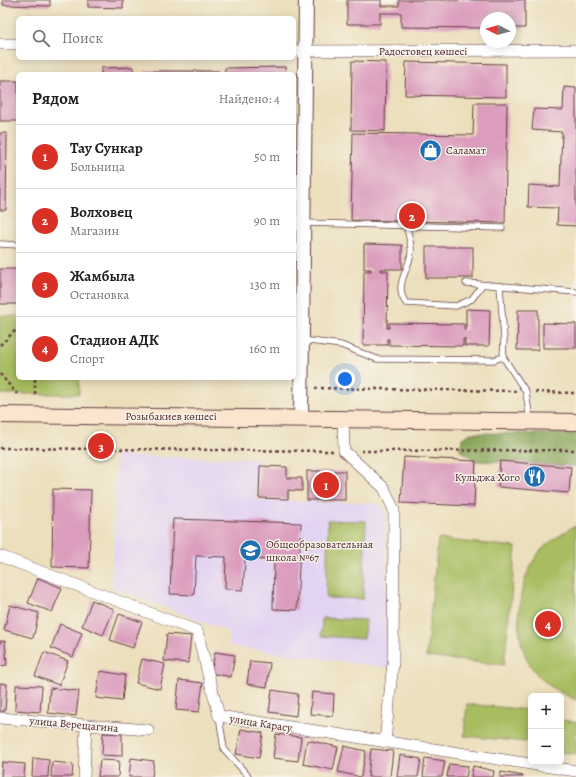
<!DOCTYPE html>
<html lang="ru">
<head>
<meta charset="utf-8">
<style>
	:root { --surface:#fff; --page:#f6f6f6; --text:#202124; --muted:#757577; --line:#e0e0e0; --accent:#d93025 }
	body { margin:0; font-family:Alegreya,serif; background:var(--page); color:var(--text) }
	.controls { position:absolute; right:12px; bottom:12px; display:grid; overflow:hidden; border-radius:6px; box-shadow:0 2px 10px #0003 }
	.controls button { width:36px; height:36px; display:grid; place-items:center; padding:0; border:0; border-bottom:1px solid var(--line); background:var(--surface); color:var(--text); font:20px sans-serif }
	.compass { position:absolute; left:480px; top:12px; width:36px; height:36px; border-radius:50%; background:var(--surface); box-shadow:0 2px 10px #0003; rotate:276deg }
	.you { position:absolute; left:345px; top:379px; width:14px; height:14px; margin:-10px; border:3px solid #fff; border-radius:50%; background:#1a73e8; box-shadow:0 0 0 6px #1a73e833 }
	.badge { display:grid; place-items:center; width:26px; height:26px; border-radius:50%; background:var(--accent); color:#fff; font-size:13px; font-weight:700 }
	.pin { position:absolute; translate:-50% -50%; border:2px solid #fff; box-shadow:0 1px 4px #0006 }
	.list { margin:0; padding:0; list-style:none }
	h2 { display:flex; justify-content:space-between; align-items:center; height:52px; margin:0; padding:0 16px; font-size:17px }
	h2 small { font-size:13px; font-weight:400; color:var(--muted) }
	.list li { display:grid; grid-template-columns:26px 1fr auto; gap:12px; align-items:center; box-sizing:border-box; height:64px; padding:0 16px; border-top:1px solid var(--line) }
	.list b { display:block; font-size:15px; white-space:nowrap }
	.list p { margin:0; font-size:13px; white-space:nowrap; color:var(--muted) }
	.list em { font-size:13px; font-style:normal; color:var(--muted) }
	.icon { flex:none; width:22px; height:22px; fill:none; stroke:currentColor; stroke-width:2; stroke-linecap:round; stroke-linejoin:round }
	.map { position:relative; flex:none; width:576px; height:777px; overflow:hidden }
	.search { position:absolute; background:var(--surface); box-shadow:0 2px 10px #0003; left:16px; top:16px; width:280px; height:44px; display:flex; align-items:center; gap:10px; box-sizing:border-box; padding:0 14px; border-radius:6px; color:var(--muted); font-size:15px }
	.panel { position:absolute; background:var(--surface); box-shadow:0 2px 10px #0003; left:16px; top:72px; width:280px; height:308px; border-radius:6px }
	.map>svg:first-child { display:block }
	.built { fill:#e3d3f2 }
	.green { fill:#a8bd61; stroke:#796e46 }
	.forest { fill:#86a457; stroke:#686241 }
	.building { fill:#db9cbe }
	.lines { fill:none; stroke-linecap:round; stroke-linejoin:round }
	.service-casing { stroke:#623c41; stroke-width:7 }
	.minor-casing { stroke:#623c41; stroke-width:12 }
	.tertiary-casing { stroke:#623c41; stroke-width:16 }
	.secondary-casing { stroke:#623c41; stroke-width:18 }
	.path { stroke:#623c41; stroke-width:2.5; stroke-dasharray:3 3; stroke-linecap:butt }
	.service { stroke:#fff; stroke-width:5.5 }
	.minor { stroke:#fff; stroke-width:11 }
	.tertiary { stroke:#fff; stroke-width:14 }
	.secondary { stroke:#fbe5cf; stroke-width:16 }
	.labels { text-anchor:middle; stroke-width:3; stroke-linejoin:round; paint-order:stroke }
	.street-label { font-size:11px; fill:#4a1f2b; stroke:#f7f3e8 }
	.poi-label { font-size:11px; fill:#4a1f2b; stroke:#f7f3e8; text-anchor:start }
</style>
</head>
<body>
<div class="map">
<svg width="576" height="777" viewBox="0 0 576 777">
	<rect width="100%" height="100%" fill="#f7f3e8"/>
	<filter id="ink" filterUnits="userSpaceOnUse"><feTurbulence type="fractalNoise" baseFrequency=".025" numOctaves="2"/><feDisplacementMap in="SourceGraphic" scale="8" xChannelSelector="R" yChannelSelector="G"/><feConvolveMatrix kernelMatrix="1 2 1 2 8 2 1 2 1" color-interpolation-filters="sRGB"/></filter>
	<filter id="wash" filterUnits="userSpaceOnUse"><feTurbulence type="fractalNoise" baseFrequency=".012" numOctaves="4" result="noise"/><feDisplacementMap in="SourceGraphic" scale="16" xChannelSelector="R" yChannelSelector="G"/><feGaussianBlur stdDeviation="0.9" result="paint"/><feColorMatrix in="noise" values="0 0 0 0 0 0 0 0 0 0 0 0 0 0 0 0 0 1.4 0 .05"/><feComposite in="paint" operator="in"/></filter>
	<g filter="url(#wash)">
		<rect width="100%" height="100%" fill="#ecdfbc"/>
		<polygon class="built" points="116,456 258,459 257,500 377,503 385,513 388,668 229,646 229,632 112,587"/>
		<g class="green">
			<polygon points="0,316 18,316 18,378 79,378 79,394 0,394"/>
			<polygon points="328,520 366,521 363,599 326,598"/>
			<path d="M576 526V700C559 692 543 684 532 668 510 636 517 579 541 550 549 542 561 535 571 528Z"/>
			<polygon points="438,539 516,547 504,665 426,657"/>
			<polygon points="322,618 365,620 364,639 321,636"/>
			<polygon points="467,704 529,710 526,742 464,736"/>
			<polygon points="561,720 576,722 576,754 561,752"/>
		</g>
		<polygon class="forest" points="471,433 576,434 576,466 476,461 460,450 462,438"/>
		<g id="blocks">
			<g class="building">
				<polygon points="3,0 50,0 50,6 3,5"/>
				<polygon points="88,0 123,0 123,8 88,7"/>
				<polygon points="347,0 381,0 381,6 399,6 399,0 525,0 525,28 510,28 510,18 486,18 486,28 401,27 401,13 380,13 380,24 347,24"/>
				<polygon points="352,61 386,62 385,131 351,130"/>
				<polygon points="406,62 506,64 506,97 405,95"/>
				<polygon points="133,67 133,74 101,74 101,68"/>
				<polygon points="285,67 286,74 225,74 225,68"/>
				<rect x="145" y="71" width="73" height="3"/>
				<rect x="0" y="81" width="18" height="40"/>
				<polygon points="564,87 576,88 576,226 557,225 558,208 528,207 529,185 560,187 562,132 532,130 534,109 563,110"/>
				<polygon points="474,103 507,103 505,223 351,220 353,133 473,135"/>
				<polygon points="0,133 7,133 6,210 0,210"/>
				<polygon points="364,244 402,245 402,269 381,269 381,271 388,271 387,328 389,328 389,323 464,324 464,330 466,330 466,309 490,310 489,346 465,346 465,339 463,339 463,346 389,345 389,339 387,339 387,345 363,345 364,271 371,271 371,269 364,269"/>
				<rect x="426" y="247" width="47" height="31"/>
				<rect x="0" y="269" width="18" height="35"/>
				<polygon points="518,310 538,310 538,350 517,350"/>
				<polygon points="543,323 576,324 576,348 543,348"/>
				<polygon points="404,457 476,461 474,506 401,503"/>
				<polygon points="500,461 571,467 569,493 498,487"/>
				<polygon points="260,466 287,467 287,478 302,478 302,491 288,490 288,499 259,498"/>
				<rect x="307" y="471" width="38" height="29"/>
				<polygon points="53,489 91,490 89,568 52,567"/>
				<polygon points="173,519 301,523 297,610 273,609 274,560 245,559 243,590 225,589 226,557 196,556 194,595 170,594"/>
				<polygon points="38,578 62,588 52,612 28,603"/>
				<polygon points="92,600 114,609 103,635 82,626"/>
				<polygon points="10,605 39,613 33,638 4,630"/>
				<polygon points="119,614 142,622 133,648 110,640"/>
				<polygon points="60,624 82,633 73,657 51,648"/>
				<polygon points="167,634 191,636 188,663 164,661"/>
				<polygon points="0,641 5,641 7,665 0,666"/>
				<polygon points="44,652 68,661 59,685 35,676"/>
				<polygon points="215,652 235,655 231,677 211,673"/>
				<polygon points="142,659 165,664 160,689 136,683"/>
				<polygon points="250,661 270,663 267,687 247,684"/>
				<polygon points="100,671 125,675 122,701 96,698"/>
				<polygon points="179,680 203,683 199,712 176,710"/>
				<polygon points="0,683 7,684 5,711 0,711"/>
				<polygon points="16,685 42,686 40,712 15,710"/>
				<polygon points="50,688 79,691 76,716 48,713"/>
				<polygon points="272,690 298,694 296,716 269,712"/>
				<polygon points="312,692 334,694 333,716 310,714"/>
				<polygon points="241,729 263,733 259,758 236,754"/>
				<polygon points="103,733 122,734 122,756 102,755"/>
				<polygon points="276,734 301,737 298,761 273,758"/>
				<polygon points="307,740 338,747 333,770 303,764"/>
				<polygon points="344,746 366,751 361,777 338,772"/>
				<polygon points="371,749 393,751 390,777 368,777"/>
				<polygon points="400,755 421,759 418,777 397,777"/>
				<polygon points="33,758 49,760 48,777 32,777"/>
				<polygon points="131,758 154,761 152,777 129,777"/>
				<polygon points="425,758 445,761 442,777 423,777"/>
				<polygon points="100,760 119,761 118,777 98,777"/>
				<polygon points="2,762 25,764 24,777 1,777"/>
				<polygon points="52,762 73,764 72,777 51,777"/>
				<polygon points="449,764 468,766 466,777 447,777"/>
				<polygon points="473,766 494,771 493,777 471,777"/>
				<polygon points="501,772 523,776 523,777 500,777"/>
			</g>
		</g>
	</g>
	<g filter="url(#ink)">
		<use href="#blocks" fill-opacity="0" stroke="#623c41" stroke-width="1"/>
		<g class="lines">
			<defs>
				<g id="service">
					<polyline points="304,223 502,228"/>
					<path d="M406 225C408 233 412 245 411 253 409 270 393 286 406 303L456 306 472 299 482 285"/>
					<polyline points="0,244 18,245"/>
					<polyline points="466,283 576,292"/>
					<polyline points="302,340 341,345 377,359 494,360 503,357 504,339 500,286"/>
					<polyline points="503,357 526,392 530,421"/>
					<polyline points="219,716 224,749 249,777"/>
				</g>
				<g id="minor">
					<polyline points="0,44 18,44"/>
					<polyline points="294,51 576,50"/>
					<polyline points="343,418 344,451 384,488 394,510 393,662 385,742"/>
					<polyline points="0,556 197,631 219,716 576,771"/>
					<polyline points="0,718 148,730"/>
					<polyline points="84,777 86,725"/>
				</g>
				<polyline id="tertiary" points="301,417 306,0"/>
				<polyline id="secondary" points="0,415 576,422"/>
			</defs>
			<use href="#service" class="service-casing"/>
			<use href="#minor" class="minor-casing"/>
			<use href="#tertiary" class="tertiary-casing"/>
			<use href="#secondary" class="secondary-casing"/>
			<g class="path">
				<polyline points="0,345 18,328"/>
				<polyline points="0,374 17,394"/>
				<polyline points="315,388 516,391"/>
				<polyline points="535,392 576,393"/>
				<polyline points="35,394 35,378"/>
				<polyline points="0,448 334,451"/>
				<polyline points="361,451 576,450"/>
			</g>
			<use href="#service" class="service"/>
			<use href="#minor" class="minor"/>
			<use href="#tertiary" class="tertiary"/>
			<use href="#secondary" class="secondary"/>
		</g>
	</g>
	<defs>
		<symbol id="shop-disc" viewBox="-11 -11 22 22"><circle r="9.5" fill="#1f6fb2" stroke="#f7f3e8"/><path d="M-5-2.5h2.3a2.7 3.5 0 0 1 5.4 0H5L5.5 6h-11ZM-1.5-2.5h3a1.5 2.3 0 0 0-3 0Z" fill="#fff"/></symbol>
		<symbol id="restaurant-disc" viewBox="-11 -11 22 22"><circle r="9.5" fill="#1f6fb2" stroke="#f7f3e8"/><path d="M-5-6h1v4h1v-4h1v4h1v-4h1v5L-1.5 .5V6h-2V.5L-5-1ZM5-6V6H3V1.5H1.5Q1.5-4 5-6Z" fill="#fff"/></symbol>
		<symbol id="school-disc" viewBox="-11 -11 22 22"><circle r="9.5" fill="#1f6fb2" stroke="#f7f3e8"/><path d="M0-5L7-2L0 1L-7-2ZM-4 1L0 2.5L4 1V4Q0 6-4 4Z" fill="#fff"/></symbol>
	</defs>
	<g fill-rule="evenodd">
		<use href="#shop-disc" x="418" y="138" width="25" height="25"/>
		<use href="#restaurant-disc" x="522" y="464" width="25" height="25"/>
		<use href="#school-disc" x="238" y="538" width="25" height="25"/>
	</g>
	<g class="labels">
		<g class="street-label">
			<text x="423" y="55">Радостовец көшесі</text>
			<text x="171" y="420">Розыбакиев көшесі</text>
			<text transform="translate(261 723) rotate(9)" y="4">улица Карасу</text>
			<text transform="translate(74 724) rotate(5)" y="4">улица Верещагина</text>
		</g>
		<g class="poi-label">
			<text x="446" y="154">Саламат</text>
			<text x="520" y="481" text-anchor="end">Кульджа Хого</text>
			<text x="266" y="548">Общеобразовательная<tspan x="266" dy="13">школа №67</tspan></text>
		</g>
	</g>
</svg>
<div class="controls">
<button>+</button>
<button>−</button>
</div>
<svg class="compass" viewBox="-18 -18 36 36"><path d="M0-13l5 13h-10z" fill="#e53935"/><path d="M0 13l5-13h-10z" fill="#757577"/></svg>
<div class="you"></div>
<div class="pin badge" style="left:326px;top:485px">1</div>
<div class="pin badge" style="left:412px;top:216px">2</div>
<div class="pin badge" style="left:101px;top:446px">3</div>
<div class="pin badge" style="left:548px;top:624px">4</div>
<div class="search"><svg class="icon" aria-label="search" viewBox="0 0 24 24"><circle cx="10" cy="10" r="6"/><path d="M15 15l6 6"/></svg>Поиск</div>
<section class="panel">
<h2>Рядом<small>Найдено: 4</small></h2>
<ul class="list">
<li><span class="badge">1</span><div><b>Тау Сункар</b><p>Больница</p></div><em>50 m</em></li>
<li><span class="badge">2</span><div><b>Волховец</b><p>Магазин</p></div><em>90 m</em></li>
<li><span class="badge">3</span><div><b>Жамбыла</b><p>Остановка</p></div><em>130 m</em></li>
<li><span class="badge">4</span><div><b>Стадион АДК</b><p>Спорт</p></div><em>160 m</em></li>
</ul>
</section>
</div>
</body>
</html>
